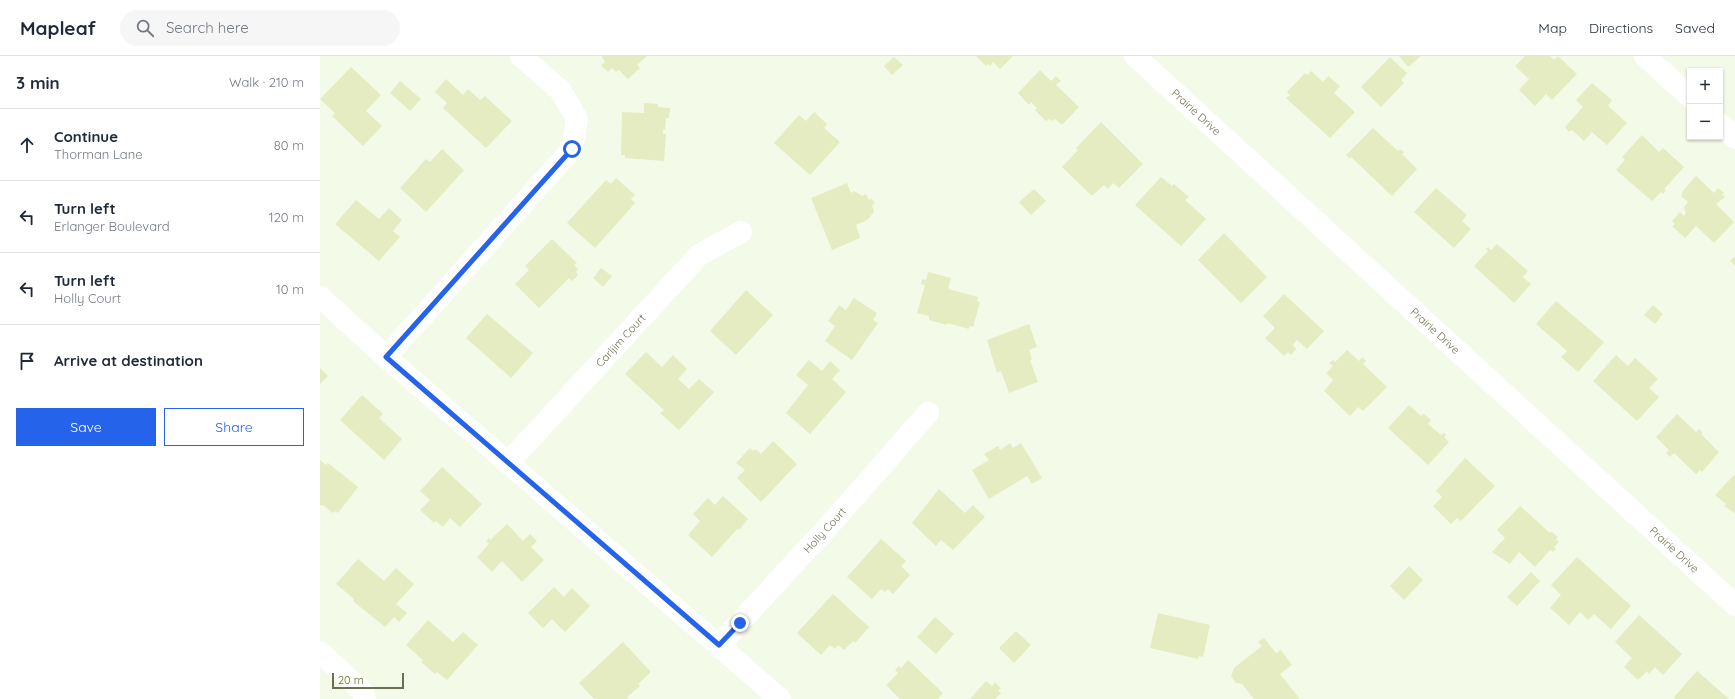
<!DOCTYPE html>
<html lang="en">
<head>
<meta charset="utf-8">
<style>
	:root { --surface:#fff; --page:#f6f6f7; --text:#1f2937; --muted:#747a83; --line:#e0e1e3; --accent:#2563eb }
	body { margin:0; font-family:Quicksand,sans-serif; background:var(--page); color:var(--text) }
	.controls { position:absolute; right:12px; top:12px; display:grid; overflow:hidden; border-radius:0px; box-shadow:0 1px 3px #0004 }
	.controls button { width:36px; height:36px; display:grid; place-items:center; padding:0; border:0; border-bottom:1px solid var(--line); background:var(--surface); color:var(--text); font:20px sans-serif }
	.scale { position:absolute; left:12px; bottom:10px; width:72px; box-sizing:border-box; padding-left:4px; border:2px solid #6d704e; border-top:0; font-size:11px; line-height:14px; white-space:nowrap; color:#6d704e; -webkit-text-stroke:3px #f7fdec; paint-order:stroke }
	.stop { position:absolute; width:12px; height:12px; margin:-9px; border:3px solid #2563eb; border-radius:50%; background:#fff }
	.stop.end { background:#2563eb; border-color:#fff; box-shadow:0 1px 4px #0008 }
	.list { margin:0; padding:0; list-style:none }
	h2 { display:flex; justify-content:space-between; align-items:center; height:52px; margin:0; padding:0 16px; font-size:17px }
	h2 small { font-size:13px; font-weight:400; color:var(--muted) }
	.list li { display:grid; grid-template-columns:26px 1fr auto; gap:12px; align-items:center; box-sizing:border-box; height:72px; padding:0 16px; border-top:1px solid var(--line) }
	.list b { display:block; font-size:15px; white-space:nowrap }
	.list p { margin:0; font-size:13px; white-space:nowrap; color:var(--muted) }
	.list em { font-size:13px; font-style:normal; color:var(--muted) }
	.actions { display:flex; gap:8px; padding:12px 16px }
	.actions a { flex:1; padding:9px 0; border:1px solid var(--accent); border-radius:0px; text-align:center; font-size:14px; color:var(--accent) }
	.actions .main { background:var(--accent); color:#fff }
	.icon { flex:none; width:22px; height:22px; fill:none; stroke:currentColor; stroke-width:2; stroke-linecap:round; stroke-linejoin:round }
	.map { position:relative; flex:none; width:1415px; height:643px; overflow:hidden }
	header { display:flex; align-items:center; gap:24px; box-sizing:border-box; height:56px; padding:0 20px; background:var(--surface); border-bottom:1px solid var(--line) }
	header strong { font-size:19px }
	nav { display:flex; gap:22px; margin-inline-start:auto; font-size:14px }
	.search { width:280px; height:36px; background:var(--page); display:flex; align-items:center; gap:10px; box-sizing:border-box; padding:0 14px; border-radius:22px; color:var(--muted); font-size:15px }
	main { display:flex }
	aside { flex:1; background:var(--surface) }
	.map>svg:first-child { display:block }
	.building { fill:#e6ecc1 }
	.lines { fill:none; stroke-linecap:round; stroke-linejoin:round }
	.minor { stroke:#fff; stroke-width:22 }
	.tertiary { stroke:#fff; stroke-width:22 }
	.route { stroke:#2563eb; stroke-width:5 }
	.labels { text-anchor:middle; stroke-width:3; stroke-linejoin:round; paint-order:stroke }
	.street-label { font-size:11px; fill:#6d704e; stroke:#f7fdec }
</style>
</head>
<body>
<header>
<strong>Mapleaf</strong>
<div class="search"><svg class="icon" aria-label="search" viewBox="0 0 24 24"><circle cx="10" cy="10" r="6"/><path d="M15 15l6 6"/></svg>Search here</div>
<nav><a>Map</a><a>Directions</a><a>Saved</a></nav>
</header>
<main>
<aside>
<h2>3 min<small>Walk · 210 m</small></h2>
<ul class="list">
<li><svg class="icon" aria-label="ahead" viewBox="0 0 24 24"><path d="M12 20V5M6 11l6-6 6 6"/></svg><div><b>Continue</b><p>Thorman Lane</p></div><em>80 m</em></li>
<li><svg class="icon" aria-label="left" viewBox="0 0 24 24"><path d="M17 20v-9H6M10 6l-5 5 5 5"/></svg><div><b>Turn left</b><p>Erlanger Boulevard</p></div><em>120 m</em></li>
<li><svg class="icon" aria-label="left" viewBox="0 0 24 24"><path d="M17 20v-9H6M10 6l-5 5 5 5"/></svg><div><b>Turn left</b><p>Holly Court</p></div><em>10 m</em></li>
<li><svg class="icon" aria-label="arrive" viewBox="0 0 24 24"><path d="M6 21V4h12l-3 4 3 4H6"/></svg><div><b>Arrive at destination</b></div></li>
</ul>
<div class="actions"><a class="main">Save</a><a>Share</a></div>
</aside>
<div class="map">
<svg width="1415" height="643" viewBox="0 0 1415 643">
	<rect width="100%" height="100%" fill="#f3fae7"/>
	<g class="building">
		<polygon points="282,0 327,0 317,9 320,12 308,23 299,14 296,16 292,12 288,16 281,9 285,6"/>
		<polygon points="656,0 693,0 680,13 673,6 670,10 668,8 666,10"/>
		<polygon points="1079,0 1101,0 1088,11"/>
		<polygon points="1205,0 1230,0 1234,4 1238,0 1257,18 1232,44 1226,38 1215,50 1199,34 1209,23 1195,10"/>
		<polygon points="574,1 583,9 572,19 564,10"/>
		<polygon points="1070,1 1087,17 1081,24 1084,27 1061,51 1041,31"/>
		<polygon points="31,11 61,39 46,55 62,70 43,90 12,60 15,57 0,43"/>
		<polygon points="720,14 731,25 736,20 741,25 736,29 759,51 742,69 735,63 732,65 729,63 726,65 715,54 717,52 711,46 709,49 698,37"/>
		<polygon points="991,15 1003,26 1008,20 1020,30 1014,37 1035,56 1010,82 966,42 970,39 967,36 985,17 988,19"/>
		<polygon points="126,23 143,39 148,33 160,44 165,40 192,65 166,92 123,52 127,47 115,36"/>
		<polygon points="80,25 101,43 90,55 70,37"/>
		<polygon points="1272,27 1292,44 1288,50 1307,67 1287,89 1272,76 1264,85 1252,74 1249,76 1245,71 1263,51 1256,44"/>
		<polygon points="324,47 338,48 338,51 350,52 349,62 346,62 345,74 343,73 343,78 346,78 344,105 305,102 305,99 301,99 302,56 324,57"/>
		<polygon points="494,56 507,68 504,72 520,86 490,119 454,87 479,59 486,65"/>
		<polygon points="781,66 823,108 799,132 793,127 788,133 784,129 772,140 742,111 758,94 756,92"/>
		<polygon points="1053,72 1078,95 1080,93 1084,96 1082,98 1097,113 1072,140 1031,101 1030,103 1026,99"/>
		<polygon points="1322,79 1339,96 1343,92 1364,111 1344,133 1346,134 1343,138 1341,136 1332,145 1296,114 1305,104 1302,101"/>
		<polygon points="122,93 144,114 106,156 80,132 106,103 110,106"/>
		<polygon points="1376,120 1394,137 1398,132 1404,137 1402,139 1405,141 1396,148 1414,166 1394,187 1376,170 1365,182 1352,170 1355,168 1352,165 1360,156 1364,160 1366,157 1364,151 1368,146 1361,140 1363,137 1362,136"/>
		<polygon points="841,121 852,130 854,128 869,141 865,144 886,163 861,190 815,149"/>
		<polygon points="296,122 315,139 311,143 315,147 275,192 247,167 286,124 291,128"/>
		<polygon points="527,127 531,137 534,135 542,140 546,138 549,144 552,143 555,148 552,149 554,156 547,164 536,169 540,182 512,194 491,142"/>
		<polygon points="1116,132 1147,159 1142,165 1151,173 1134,192 1094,156"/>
		<polygon points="714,133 726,145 711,159 699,146"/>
		<polygon points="36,144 59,163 69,152 82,164 73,175 80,181 59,205 15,168"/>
		<polygon points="904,177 947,221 921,247 878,204"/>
		<polygon points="232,183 257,207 254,209 258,213 256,216 258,219 252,225 249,222 219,252 195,228 209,214 205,210"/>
		<polygon points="1177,188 1208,215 1203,221 1211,228 1194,247 1154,210 1168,195 1166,193 1168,191 1171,194"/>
		<polygon points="1415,200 1415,210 1410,205"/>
		<polygon points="281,212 292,220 283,231 273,222"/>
		<polygon points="608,216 631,222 628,233 658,241 657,245 660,246 653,271 649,270 649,273 627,267 627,269 609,264 609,260 597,257 605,229 601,228 602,223 606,224"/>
		<polygon points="426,234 453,259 416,299 390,275"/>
		<polygon points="964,238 1004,275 987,293 977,284 973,289 976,293 971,299 968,296 964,300 945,282 955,272 943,260"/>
		<polygon points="534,242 557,257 553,264 558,267 532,304 505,285 515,270 508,265 519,249 526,254"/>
		<polygon points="1236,245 1284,286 1258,316 1241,301 1247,295 1216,268"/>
		<polygon points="1333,249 1343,258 1335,268 1324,259"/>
		<polygon points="167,258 213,297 191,322 146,282"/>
		<polygon points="709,268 717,291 709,294 712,304 710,304 718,326 689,337 681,315 677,317 667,284"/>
		<polygon points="1027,294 1039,305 1042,301 1046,305 1043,308 1067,331 1043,355 1038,351 1030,360 1004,335 1013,324 1006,317 1013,310 1009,307 1013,304 1015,306"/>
		<polygon points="326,296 342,311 353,299 367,313 358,323 369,333 379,323 394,336 359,374 340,357 344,354 305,318"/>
		<polygon points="1296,299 1308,310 1315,302 1338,323 1329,332 1339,341 1317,365 1273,325"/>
		<polygon points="489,304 502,315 510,305 520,314 512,323 526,336 490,378 466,357 488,329 476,319"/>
		<polygon points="0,312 8,320 0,328"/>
		<polygon points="42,339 63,358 59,362 82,383 64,404 20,364"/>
		<polygon points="1089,349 1101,360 1104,358 1111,364 1108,368 1121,379 1124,377 1126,379 1124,381 1129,386 1108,409 1068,372"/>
		<polygon points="1357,358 1376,376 1379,373 1383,377 1381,378 1399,396 1382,416 1380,414 1376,418 1354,397 1350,401 1346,397 1349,394 1336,381"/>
		<polygon points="453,385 477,408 441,446 417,422 425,414 416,407 430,392 433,395 436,393 441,398"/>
		<polygon points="690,387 693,392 701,387 722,422 712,428 707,420 669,443 652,414 669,404 664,398 678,390 680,394"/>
		<polygon points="1145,402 1175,430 1141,465 1137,462 1131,468 1113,450 1122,441 1116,435"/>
		<polygon points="0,404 6,409 8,407 38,431 18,457 15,455 13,457 3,449 0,449"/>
		<polygon points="122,411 162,448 140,471 130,462 123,471 116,465 114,467 100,454 110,444 100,435"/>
		<polygon points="1415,418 1415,457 1404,450 1406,448 1395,439"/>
		<polygon points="619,433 645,457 653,449 665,461 633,494 621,484 616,490 592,467"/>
		<polygon points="403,440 428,463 419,474 418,472 392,501 368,479 380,465 373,458 388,442 395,449"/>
		<polygon points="1200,450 1230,477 1232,476 1238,481 1236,483 1239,486 1234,491 1236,493 1233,496 1230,494 1215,511 1199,496 1190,508 1172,496 1185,482 1177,474"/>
		<polygon points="187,468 203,485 210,478 217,485 211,491 224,504 202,526 182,505 172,516 157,501 169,488 166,485 169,482 170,484"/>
		<polygon points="561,483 586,505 581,510 590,519 573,538 568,533 565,536 561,533 552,543 527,521"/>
		<polygon points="1257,501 1311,550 1291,573 1274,558 1268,564 1260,556 1249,569 1230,552 1241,539 1231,529"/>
		<polygon points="38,503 64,525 76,512 94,528 76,548 87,557 79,566 74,561 65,571 33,545 34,543 16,528"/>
		<polygon points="1089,510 1103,524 1084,544 1070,530"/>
		<polygon points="1211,516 1220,525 1197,550 1187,541"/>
		<polygon points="234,531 244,541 252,532 270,550 245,576 232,563 223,572 208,557"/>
		<polygon points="513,538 549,571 535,587 533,585 524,594 518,589 515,593 510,589 501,599 477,577"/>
		<polygon points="838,557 890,569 883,601 879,600 878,603 830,592"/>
		<polygon points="1319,559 1362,598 1343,619 1335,611 1329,618 1327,615 1318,624 1304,611 1312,602 1295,586"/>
		<polygon points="615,561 634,578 616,598 597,581"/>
		<polygon points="108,564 133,586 143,576 158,589 127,624 117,616 115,618 101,606 103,604 86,589"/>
		<polygon points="696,575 711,589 694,607 679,592"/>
		<polygon points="944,582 956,597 961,594 972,609 960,618 980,643 934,643 922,628 916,627 911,620 914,612 942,590 938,586"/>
		<polygon points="303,586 331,616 318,628 320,630 307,641 309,643 274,643 259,627"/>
		<polygon points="588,604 623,637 618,643 580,643 566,629 578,617 575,614 579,610 581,612"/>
		<polygon points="1377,615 1409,643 1356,643 1354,641"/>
		<polygon points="666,625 672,630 675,626 681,632 678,635 681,637 675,643 650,643"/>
	</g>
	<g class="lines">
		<g class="minor">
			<polyline points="1325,0 1370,41"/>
			<polyline points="1400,68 1415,82"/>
			<polyline points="0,241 66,301 460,643"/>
			<polyline points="66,301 252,93 257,63 241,35 201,0"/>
			<path id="s1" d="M189 406 379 199 421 176"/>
			<path id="s2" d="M399 589 515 463 608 357"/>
			<polyline points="0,596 42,635 45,643"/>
		</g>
		<path class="tertiary" id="s3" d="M815 0 1415 549"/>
	</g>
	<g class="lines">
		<polyline class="route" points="252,93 66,301 399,589 420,567"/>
	</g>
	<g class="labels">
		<g class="street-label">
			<text dy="4" stroke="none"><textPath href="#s3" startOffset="83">Prairie Drive</textPath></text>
			<text dy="4" stroke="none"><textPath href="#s3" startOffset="407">Prairie Drive</textPath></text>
			<text dy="4" stroke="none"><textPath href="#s1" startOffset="165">Carljim Court</textPath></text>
			<text dy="4" stroke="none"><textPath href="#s2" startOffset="156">Holly Court</textPath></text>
			<text dy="4" stroke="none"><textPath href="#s3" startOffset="731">Prairie Drive</textPath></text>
		</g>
	</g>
</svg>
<div class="controls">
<button>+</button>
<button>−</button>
</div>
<div class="scale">20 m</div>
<div class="stop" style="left:252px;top:93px"></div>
<div class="stop end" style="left:420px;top:567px"></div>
</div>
</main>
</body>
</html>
